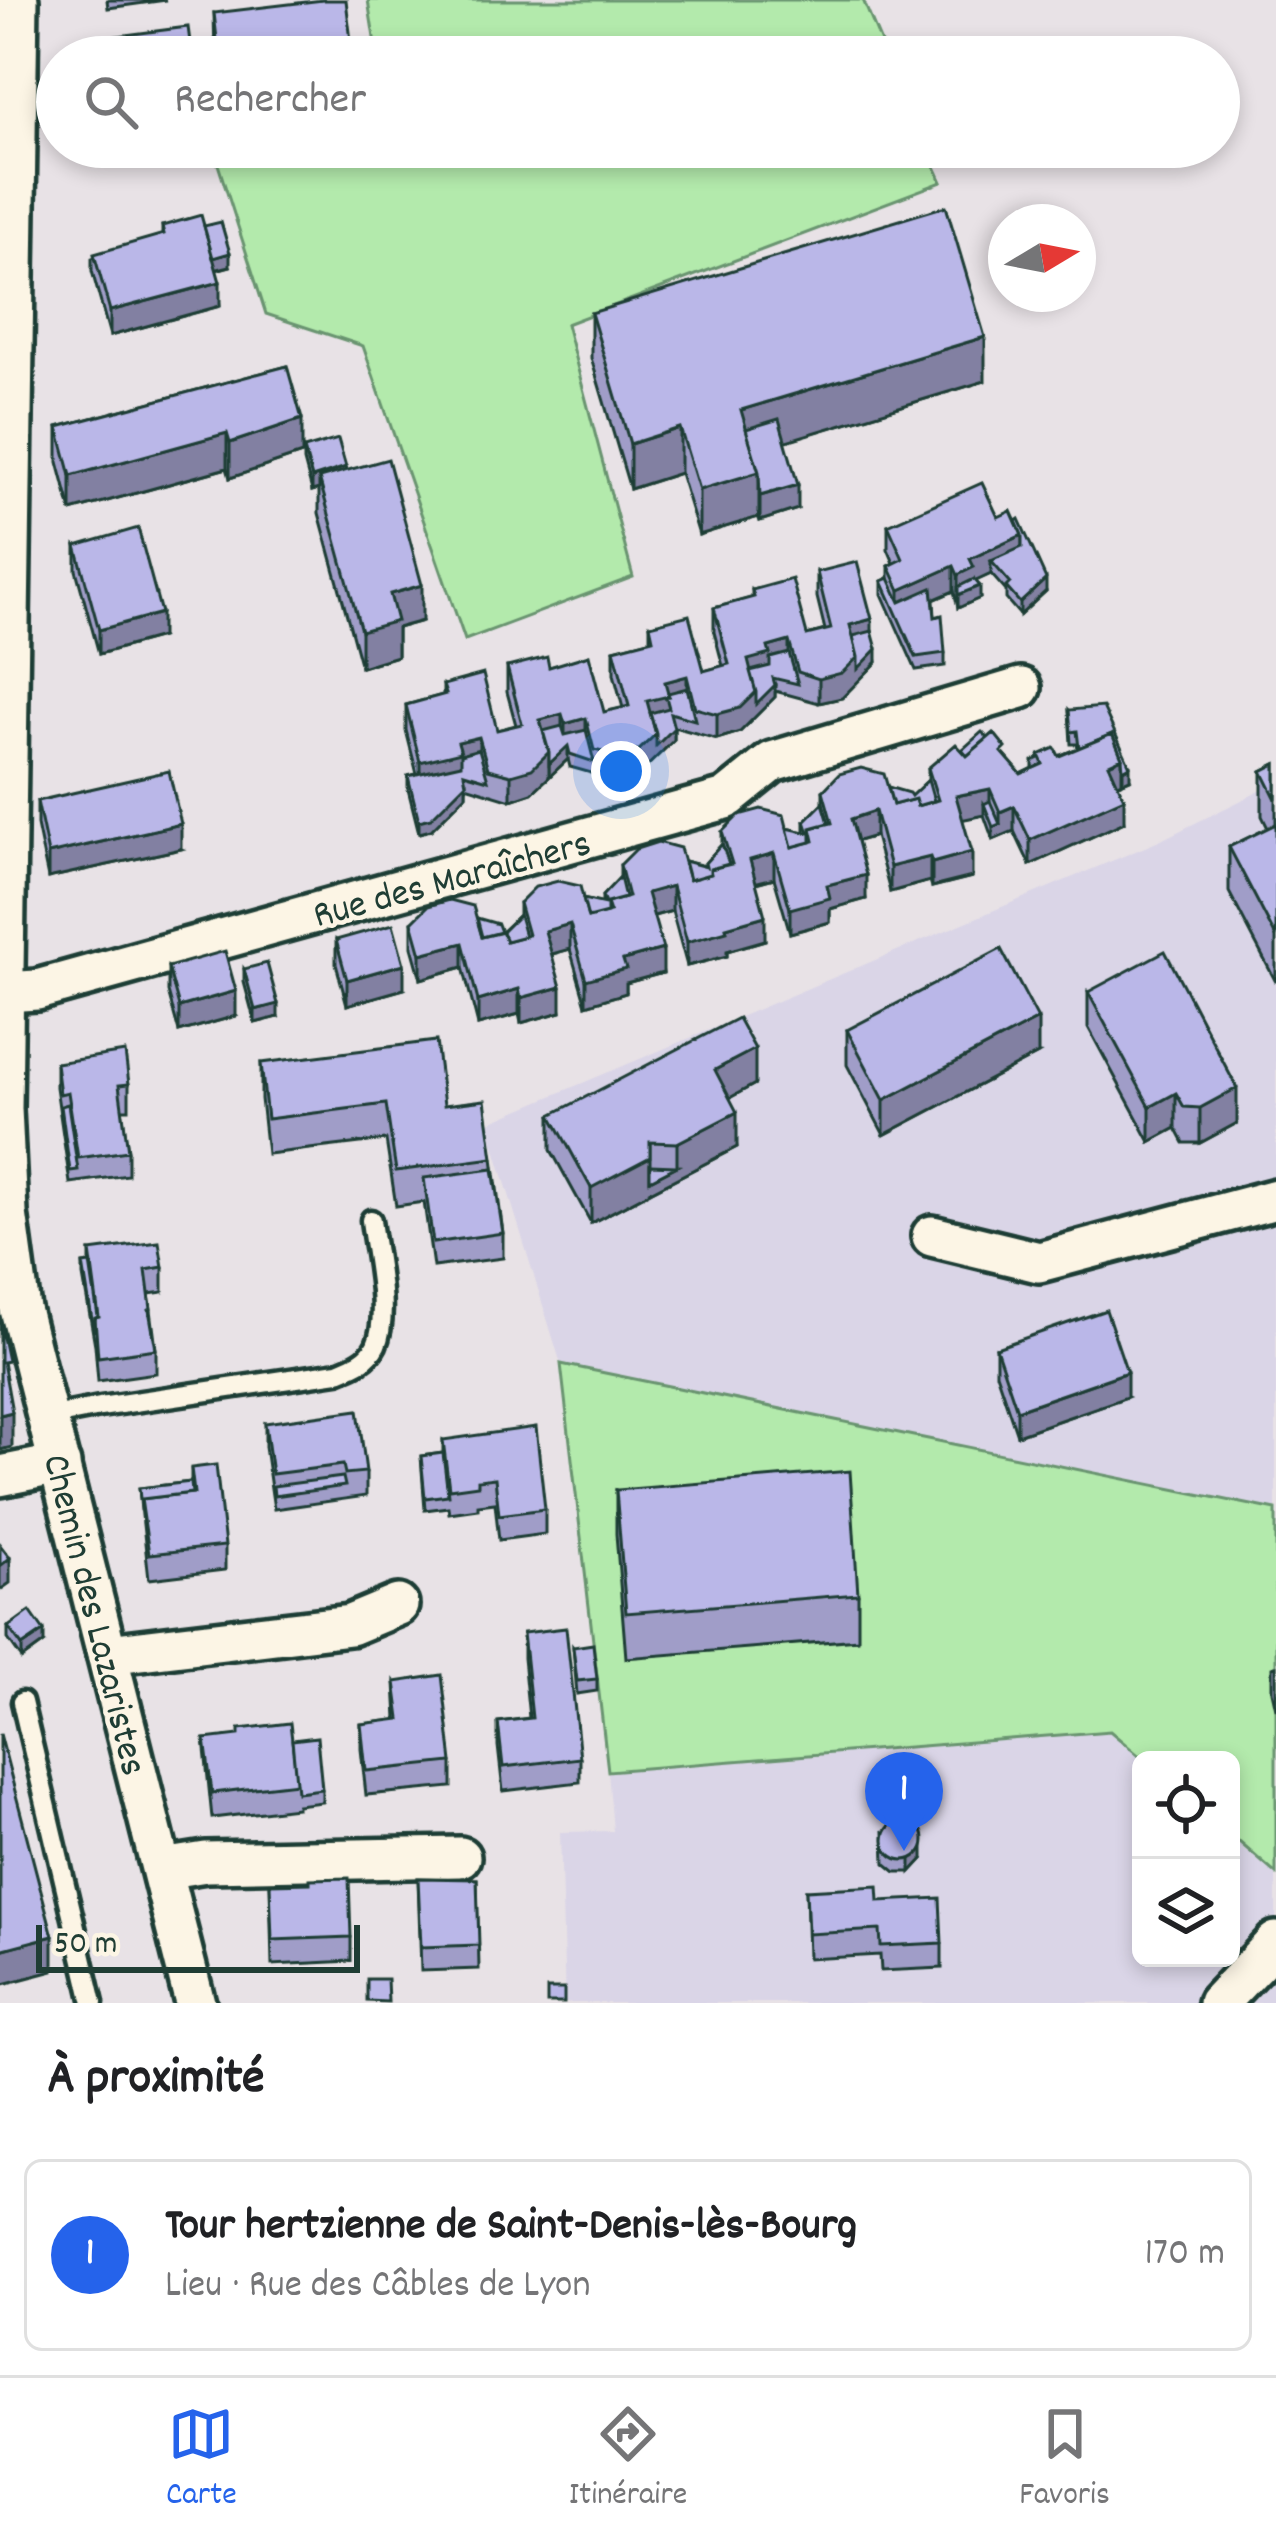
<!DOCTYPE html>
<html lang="fr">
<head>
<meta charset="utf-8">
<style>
	:root { --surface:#fff; --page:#f2f2f2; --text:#202124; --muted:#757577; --line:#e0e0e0; --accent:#2563eb }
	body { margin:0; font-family:Dekko,sans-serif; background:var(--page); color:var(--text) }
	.controls { position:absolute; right:36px; bottom:36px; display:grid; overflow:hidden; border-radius:18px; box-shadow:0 6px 18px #0003 }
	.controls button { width:108px; height:108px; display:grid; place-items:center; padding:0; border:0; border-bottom:3px solid var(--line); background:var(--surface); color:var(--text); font:60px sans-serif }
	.compass { position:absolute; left:988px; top:204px; width:108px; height:108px; border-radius:50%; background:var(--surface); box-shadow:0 6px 18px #0003; rotate:80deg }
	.scale { position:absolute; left:36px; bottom:30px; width:324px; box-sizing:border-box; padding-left:12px; border:6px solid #1f3d34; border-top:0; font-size:33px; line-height:42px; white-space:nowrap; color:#1f3d34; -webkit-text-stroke:9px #fcf5e5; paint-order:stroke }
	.you { position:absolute; left:621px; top:771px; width:42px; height:42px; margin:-30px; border:9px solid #fff; border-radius:50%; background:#1a73e8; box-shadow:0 0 0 18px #1a73e833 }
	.badge { display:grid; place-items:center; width:78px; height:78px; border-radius:50%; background:var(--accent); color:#fff; font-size:39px; font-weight:700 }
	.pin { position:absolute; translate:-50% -99px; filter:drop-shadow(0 3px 6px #0008) }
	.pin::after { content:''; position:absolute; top:63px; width:42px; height:36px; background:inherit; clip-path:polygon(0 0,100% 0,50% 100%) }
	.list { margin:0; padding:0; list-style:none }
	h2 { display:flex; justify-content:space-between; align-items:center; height:156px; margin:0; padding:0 48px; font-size:51px }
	h2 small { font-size:39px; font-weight:400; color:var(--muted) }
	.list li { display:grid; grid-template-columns:78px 1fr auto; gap:36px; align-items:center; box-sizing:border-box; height:192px; margin:0 24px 24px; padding:0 24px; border:3px solid var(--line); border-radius:18px }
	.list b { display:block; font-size:45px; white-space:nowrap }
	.list p { margin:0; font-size:39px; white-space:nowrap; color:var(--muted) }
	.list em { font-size:39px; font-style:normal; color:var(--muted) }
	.icon { flex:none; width:66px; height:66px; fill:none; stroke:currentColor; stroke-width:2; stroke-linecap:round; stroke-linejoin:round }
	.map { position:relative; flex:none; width:1276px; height:2003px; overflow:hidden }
	.search { position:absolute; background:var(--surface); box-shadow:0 6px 18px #0003; left:36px; right:36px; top:36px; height:132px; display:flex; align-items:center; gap:30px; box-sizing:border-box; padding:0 42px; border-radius:66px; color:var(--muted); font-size:45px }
	.sheet { height:372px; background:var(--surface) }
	nav { display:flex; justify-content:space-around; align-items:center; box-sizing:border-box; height:168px; border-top:3px solid var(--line); background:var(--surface); font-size:33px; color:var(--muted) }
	nav a { display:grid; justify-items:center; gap:6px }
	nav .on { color:var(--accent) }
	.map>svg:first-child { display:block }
	.built { fill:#dad5e7 }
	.green { fill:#b3eaac; stroke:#699470; stroke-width:3 }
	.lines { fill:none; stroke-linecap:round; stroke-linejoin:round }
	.lane-casing { stroke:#1f3d34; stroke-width:27 }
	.street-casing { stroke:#1f3d34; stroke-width:48 }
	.lane { stroke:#fcf5e5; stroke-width:18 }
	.street { stroke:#fcf5e5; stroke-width:39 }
	.wall { fill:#a09dc8; stroke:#1f3d34; stroke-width:3 }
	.shaded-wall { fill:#8280a2; stroke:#1f3d34; stroke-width:3 }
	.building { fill:#bab7e8; stroke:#1f3d34; stroke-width:3 }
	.labels { text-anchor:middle; stroke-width:9; stroke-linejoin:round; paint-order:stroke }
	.street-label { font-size:39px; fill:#1f3d34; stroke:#fcf5e5 }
</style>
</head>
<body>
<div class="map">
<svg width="1276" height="2003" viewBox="0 0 1276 2003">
	<rect width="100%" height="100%" fill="#e8e2e6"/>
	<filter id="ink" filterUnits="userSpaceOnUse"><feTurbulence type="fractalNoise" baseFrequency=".00833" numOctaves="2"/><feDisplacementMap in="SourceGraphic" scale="24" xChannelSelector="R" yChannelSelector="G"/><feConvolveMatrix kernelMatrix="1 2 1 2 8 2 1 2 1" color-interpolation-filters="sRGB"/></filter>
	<g filter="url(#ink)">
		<g class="built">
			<polygon points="1276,783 1276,1510 561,1364 487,1123 1157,842"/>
			<polygon points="1110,1731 1144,1760 1141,1760 1141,1958 1231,1958 1231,1835 1276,1874 1276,2003 565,2003 560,1832 613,1831 608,1771"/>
		</g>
		<g class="green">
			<polygon points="368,0 863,0 887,57 377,57"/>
			<polygon points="255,147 926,147 942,182 566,324 633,577 465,640 363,346 266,314 216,158"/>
			<polygon points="561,1364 1276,1510 1276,1874 1231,1835 1231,1760 1144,1760 1110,1731 608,1771"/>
		</g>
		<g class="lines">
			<defs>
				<g id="lane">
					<path d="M48 1417 100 1407 338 1372C353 1366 368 1361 376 1345 390 1314 375 1254 371 1220"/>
					<polyline points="22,1702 93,2003"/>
				</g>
				<g id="street">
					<polyline points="18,0 2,1109 7,1213 20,1309 195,2003"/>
					<polyline points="5,992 37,990 726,799 772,762 1021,688"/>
					<polyline points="932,1236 1039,1262 1276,1199"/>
					<polyline points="0,1476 60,1464"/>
					<polyline points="107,1654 350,1625 398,1605"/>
					<polyline points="162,1869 206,1862 460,1857"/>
					<polyline points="1218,2003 1276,1942"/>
				</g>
			</defs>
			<use href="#lane" class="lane-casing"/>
			<use href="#street" class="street-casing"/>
			<use href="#lane" class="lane"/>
			<use href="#street" class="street"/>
		</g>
		<g class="wall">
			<polygon points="107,0 166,0 108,8"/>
			<polygon points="214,13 353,57 215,57"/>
			<polygon points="162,226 204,226 230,266 216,270 220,306 110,336 92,271 92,258 162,235"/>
			<polygon points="591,313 985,381 785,441 798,509 760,521 758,517 699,535 680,473 630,489 591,358"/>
			<polygon points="287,366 302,454 230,478 227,468 71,511 58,462 58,427"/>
			<polygon points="304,449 346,470 422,621 397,628 397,656 361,667 319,513 319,489 312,491 304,461"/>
			<polygon points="998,517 1046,591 1020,615 1006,599 1006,591 991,574 975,581 980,598 958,608 954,591 934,600 935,617 945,653 945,666 916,670 882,594 882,581 889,578 889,566 894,563 888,549 888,525"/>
			<polygon points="76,546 161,637 99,654 76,570"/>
			<polygon points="817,572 872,631 877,662 842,698 819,703 775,691 775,697 740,732 717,739 674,727 674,740 639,774 616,780 570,767 568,759 532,793 511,800 466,786 466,795 431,830 419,833 408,789 408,776 417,774 406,730 406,705 443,695 443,685 497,730 516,725 507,692 507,667 549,667 604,712 623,708 614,674 614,649 650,640 650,625 704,671 723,666 714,632 714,608 752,598 752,590 807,635 825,630 817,597"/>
			<polygon points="1069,710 1130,779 1118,784 1124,822 1030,865 1014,831 993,840 984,815 962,819 972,877 932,887 930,881 890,892 875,836 857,841 866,899 830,909 830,922 790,933 774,878 756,883 765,940 727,951 727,956 687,966 672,911 653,916 663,973 626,983 626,993 586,1005 570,949 552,954 561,1012 521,1023 519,1014 478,1025 463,967 421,979 412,947 412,922 477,918 501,932 519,915 519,903 583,899 602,904 602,896 620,877 620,865 684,861 705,866 705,863 722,844 722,832 787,828 805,832 805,821 823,803 823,791 888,787 911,796 928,780 928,768 962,750 1006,757 1021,774 1033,768 1033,761 1039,758 1059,756 1078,748 1077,744 1071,744"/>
			<polygon points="1276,764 1276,982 1229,892 1229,847 1268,828 1262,816 1262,771"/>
			<polygon points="37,801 181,849 48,878 37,825"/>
			<polygon points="336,940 404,989 347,1005 336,964"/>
			<polygon points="168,967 236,1016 179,1032 168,992"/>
			<polygon points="244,969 278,1017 255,1023 244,982"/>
			<polygon points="1088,992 1237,1123 1200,1143 1184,1143 1176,1128 1150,1142 1088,1027"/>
			<polygon points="847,1030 1038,1054 884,1135 847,1065"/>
			<polygon points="56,1063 129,1084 129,1109 122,1109 128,1151 128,1175 70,1183 56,1087"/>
			<polygon points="261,1063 444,1105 493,1158 503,1233 503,1258 433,1267 424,1202 396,1206 386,1140 267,1154 261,1099"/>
			<polygon points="755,1084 729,1098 737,1147 650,1192 650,1189 650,1192 591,1223 551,1150 551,1115"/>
			<polygon points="90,1251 163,1267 163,1292 149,1294 156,1349 156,1373 98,1381 95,1345 83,1276 83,1264 90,1263"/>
			<polygon points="996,1348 1127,1397 1017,1435 996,1373"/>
			<polygon points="265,1423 366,1472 366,1496 274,1509 265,1447"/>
			<polygon points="443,1440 545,1509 545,1534 499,1540 495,1503 478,1505 478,1509 449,1513 448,1507 425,1510 421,1456 443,1453"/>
			<polygon points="191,1468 225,1546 225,1570 149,1579 139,1488 191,1482"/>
			<polygon points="616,1490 858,1594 858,1639 626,1658 616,1534"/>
			<polygon points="8,1627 44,1643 22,1659 8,1639"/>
			<polygon points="523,1633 580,1758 580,1782 503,1791 498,1746 498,1722 529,1718 523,1658"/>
			<polygon points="573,1647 597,1679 597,1691 577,1694"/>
			<polygon points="1276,1666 1276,1709 1272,1691 1272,1667"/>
			<polygon points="395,1682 452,1762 452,1787 366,1795 361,1749 361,1724 397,1720"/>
			<polygon points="204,1739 292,1740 322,1789 322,1802 297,1805 297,1808 212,1818"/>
			<polygon points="884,1832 923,1859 911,1872 896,1872 885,1863"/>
			<polygon points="418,1878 477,1879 479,1969 421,1971"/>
			<polygon points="270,1884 351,1937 351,1961 272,1965"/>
			<polygon points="806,1890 879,1901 942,1943 942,1968 881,1971 880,1955 808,1959"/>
		</g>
		<g class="shaded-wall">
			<polygon points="230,253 230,266 210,271 210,259"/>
			<polygon points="220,282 220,306 110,336 110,311"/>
			<polygon points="985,337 985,381 747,453 741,410"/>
			<polygon points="302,419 302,454 230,478 230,443"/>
			<polygon points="680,428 680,473 630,489 630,444"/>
			<polygon points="227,433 227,468 71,511 71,476"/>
			<polygon points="346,467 346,480 319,478 319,489 312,491 312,478"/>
			<polygon points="759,472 759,517 699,535 699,490"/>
			<polygon points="798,485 798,509 760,521 760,496"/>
			<polygon points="1022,535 1022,559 991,561 991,574 974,582 980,586 980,598 958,608 958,575 970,559"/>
			<polygon points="954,566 954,591 900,614 900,590"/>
			<polygon points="1046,579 1046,591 1020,615 1020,603"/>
			<polygon points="422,585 422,621 397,628 397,656 361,667 361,631 390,594"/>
			<polygon points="161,613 161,637 99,654 99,630"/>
			<polygon points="872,619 872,643 853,648 850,625"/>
			<polygon points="789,641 789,666 751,684 748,660 768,647"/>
			<polygon points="877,649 877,662 842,698 819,703 819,679 858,657"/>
			<polygon points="687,676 687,701 669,706 669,721 650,725 647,701 665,682"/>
			<polygon points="775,685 775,697 740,732 717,739 717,714 756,692"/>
			<polygon points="562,714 562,739 543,744 540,720"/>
			<polygon points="586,718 586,742 568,747 568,759 549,777 549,764 565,748 565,724"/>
			<polygon points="674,728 674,740 639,774 616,780 616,755 656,734"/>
			<polygon points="479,737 479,761 420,787 420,762 458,742"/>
			<polygon points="549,752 549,777 532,793 511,800 511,775"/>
			<polygon points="1122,758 1122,782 1109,789 1109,764"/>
			<polygon points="1130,766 1130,779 1123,782 1123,770"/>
			<polygon points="466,783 466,795 431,830 419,833 419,821"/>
			<polygon points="990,789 990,813 984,804 984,815 956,821 956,796"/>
			<polygon points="1124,798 1124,822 1030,865 1030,840"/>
			<polygon points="1014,806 1014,831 993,840 993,827 1000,824 1000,812"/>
			<polygon points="875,811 875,836 851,843 851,819"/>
			<polygon points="181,824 181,849 48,878 48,854"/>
			<polygon points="972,852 972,877 932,887 932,863"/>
			<polygon points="774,853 774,878 750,884 750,860"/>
			<polygon points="930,857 930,881 890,892 890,867"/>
			<polygon points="866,875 866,899 830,909 830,922 790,933 790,909 827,885"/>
			<polygon points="672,886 672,911 647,918 647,893"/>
			<polygon points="765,916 765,940 727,951 727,956 687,966 687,942 726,927"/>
			<polygon points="570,924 570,949 545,956 545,931"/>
			<polygon points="463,943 463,967 421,979 421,954"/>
			<polygon points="663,949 663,973 626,983 626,993 586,1005 586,980 623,960"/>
			<polygon points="404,964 404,989 347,1005 347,980"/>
			<polygon points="561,987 561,1012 521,1023 521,998"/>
			<polygon points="519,989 519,1014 478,1025 478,1001"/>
			<polygon points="236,991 236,1016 179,1032 179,1007"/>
			<polygon points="278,1004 278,1017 255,1023 255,1010"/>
			<polygon points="1038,1019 1038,1054 884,1135 884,1100"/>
			<polygon points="755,1049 755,1084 715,1106 715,1070"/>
			<polygon points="1237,1088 1237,1123 1200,1143 1200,1108"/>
			<polygon points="1176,1093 1176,1128 1150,1142 1150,1107"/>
			<polygon points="737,1112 737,1147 650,1192 650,1189 650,1192 591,1223 591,1188 650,1142 650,1180 677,1166 677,1143"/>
			<polygon points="1127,1372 1127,1397 1017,1435 1017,1410"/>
			<polygon points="12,1412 12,1447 0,1450 0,1415"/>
			<polygon points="10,1558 10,1583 0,1590 0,1566"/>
			<polygon points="44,1631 44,1643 22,1659 22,1646"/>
			<polygon points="923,1847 923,1859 911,1872 911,1859"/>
			<polygon points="53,1936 53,1971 0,1985 0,1950"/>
		</g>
		<g class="building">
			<polygon points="323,0 346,0 353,57 219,57 214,13"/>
			<polygon points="188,27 192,57 111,57 109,37"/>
			<polygon points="946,206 985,337 741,410 759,472 699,490 680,428 630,444 591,313"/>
			<polygon points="201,215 220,282 110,311 94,254 164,234 162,226"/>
			<polygon points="221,222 230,253 213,258 204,226"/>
			<polygon points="287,366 302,419 230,443 227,433 71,476 58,427"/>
			<polygon points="779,419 798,485 760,496 759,472 746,429"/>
			<polygon points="338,439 346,467 312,478 304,449"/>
			<polygon points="388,459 422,585 390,594 397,621 361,631 319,478"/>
			<polygon points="982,483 998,517 1011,511 1022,535 970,559 974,567 958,575 954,566 900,590 889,566 903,559 888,525"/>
			<polygon points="1019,519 1046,579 1020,603 1006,587 1010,583 991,561 1022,547 1022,535 1016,521"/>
			<polygon points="138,528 161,613 99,630 76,546"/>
			<polygon points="857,562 872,619 850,625 858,657 842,673 819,679 798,672 789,641 768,647 770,654 748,660 756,692 740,708 717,714 695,708 687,676 665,682 669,696 647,701 656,734 639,750 616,755 594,750 586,718 565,724 562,714 540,720 549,752 532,769 511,775 488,769 479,737 458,742 461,752 420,762 406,705 446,694 443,685 483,674 497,730 522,724 507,667 547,657 549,667 589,655 604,712 629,706 614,649 653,639 650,625 689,615 704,671 729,664 714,608 754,597 752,590 792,579 807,635 831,629 817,572"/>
			<polygon points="889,578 900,602 932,588 935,617 942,615 945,653 916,657 882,581"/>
			<polygon points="974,579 980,586 958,595 958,587"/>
			<polygon points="872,631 877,649 858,669 858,657 853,636"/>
			<polygon points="789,653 798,684 773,678 775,685 756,704 756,692 750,671 770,666 770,658"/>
			<polygon points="687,688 695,720 670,713 674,728 656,746 656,734 650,713 669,708 666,697 669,696 668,693"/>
			<polygon points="1103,707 1130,766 1123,770 1122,758 1112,734 1079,748 1077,731 1071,732 1069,710"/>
			<polygon points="562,726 565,735 586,730 594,762 570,754 568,746 549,764 549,752 543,731"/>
			<polygon points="982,732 988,738 967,756 962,750"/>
			<polygon points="994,733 1006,748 1002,752 1021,774 1043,764 1039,755 1055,748 1059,756 1112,734 1122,758 1109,764 1124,798 1030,840 1014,806 1000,812 990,789 956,796 972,852 932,863 930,857 890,867 875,811 851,819 866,875 827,885 830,898 790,909 774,853 750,860 765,916 726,927 727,931 687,942 672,886 647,893 663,949 623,960 626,969 586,980 570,924 545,931 561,987 521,998 519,989 478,1001 463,943 421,954 412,922 428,906 450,900 473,906 482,937 503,932 506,941 528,935 519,903 535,887 558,881 580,886 588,918 610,912 607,903 628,897 620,865 636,849 658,842 680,848 689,880 711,874 710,869 732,864 722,832 739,815 761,809 784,815 792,847 814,841 811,828 832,823 823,791 839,774 861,768 884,774 893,805 915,799 917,806 938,800 928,768 956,744 967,756"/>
			<polygon points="479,749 488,780 464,773 466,783 431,818 419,821 408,776 461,764 461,754"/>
			<polygon points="1276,764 1276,799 1262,771"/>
			<polygon points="169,771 181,824 48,854 37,801"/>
			<polygon points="928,780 934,801 917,806 915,799 893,805 888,787 909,793 911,796"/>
			<polygon points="990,801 1000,824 993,827 984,804"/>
			<polygon points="823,803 829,823 811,828 811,842 792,847 787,828 809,833 805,821"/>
			<polygon points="1276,824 1276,937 1229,847"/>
			<polygon points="722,844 729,864 710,869 710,874 689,880 684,861 706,867 705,863"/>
			<polygon points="620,877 625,898 607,903 607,913 588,918 583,899 605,904 602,896"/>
			<polygon points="519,915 525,936 506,941 502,932"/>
			<polygon points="477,918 498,924 501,932 482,937"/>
			<polygon points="393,924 404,964 347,980 336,940"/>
			<polygon points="1001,949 1038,1019 884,1100 847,1030"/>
			<polygon points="225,951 236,991 179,1007 168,967"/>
			<polygon points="1165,951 1237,1088 1200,1108 1184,1107 1176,1093 1150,1107 1088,992"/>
			<polygon points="267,963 278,1004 255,1010 244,969"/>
			<polygon points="738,1018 755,1049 715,1070 737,1112 677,1143 650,1142 650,1157 591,1188 551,1115"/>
			<polygon points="436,1041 444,1105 485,1100 493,1158 396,1171 386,1104 267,1119 261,1063"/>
			<polygon points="125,1052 129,1084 119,1085 128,1151 78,1158 68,1092 60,1094 56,1063"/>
			<polygon points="68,1104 78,1170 70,1171 61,1106"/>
			<polygon points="650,1165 677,1166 650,1180"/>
			<polygon points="493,1169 503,1233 433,1243 424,1178"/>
			<polygon points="159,1242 163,1267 146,1270 151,1309 149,1310 156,1349 98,1357 95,1318 99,1317 90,1251"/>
			<polygon points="90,1263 98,1317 95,1318 94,1332 83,1264"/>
			<polygon points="1106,1310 1127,1372 1017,1410 996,1348"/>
			<polygon points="0,1323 8,1361 3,1362 12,1412 0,1415"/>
			<polygon points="358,1410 366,1472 345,1474 343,1465 272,1474 265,1423"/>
			<polygon points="536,1427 545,1509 499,1515 495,1478 478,1480 478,1485 449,1489 443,1440"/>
			<polygon points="443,1453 448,1495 425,1498 421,1456"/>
			<polygon points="216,1465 225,1546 149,1554 141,1499 194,1493 191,1468"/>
			<polygon points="850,1471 858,1594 626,1613 616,1490"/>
			<polygon points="343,1477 345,1486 274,1496 273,1486"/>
			<polygon points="191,1482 192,1493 141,1499 141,1511 139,1488"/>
			<polygon points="0,1545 10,1558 0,1566"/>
			<polygon points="30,1611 44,1631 22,1646 8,1627"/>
			<polygon points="566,1628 580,1758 503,1767 498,1722 532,1718 523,1633"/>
			<polygon points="593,1644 597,1679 577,1681 573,1647"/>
			<polygon points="442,1675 452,1762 366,1771 361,1724 400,1719 395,1682"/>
			<polygon points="290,1723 297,1783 212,1793 205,1739 239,1735 239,1729"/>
			<polygon points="0,1734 53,1936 0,1950"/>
			<polygon points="317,1737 322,1789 297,1792 292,1740"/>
			<circle cx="904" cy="1840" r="20"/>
			<polygon points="349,1878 351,1937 272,1940 270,1884 310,1883 310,1879"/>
			<polygon points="418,1878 477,1879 479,1945 421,1947"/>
			<polygon points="878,1886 879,1901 940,1898 942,1943 881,1946 880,1930 808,1934 806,1890"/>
			<polygon points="367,1979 387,1979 388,2002 367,2001"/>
			<rect x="547" y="1989" width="17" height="14"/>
		</g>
	</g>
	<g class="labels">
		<g class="street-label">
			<text transform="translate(451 876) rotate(-15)" y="14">Rue des Maraîchers</text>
			<text transform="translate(98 1614) rotate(76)" y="14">Chemin des Lazaristes</text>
		</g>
	</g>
</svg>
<div class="controls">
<button><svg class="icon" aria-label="locate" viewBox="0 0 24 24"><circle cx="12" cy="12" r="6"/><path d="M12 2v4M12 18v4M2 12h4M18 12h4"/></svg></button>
<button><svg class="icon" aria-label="layers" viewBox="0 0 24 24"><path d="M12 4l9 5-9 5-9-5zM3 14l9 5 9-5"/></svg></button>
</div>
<svg class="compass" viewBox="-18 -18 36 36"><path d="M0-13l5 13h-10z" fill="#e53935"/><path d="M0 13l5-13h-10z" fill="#757577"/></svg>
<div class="scale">50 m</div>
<div class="you"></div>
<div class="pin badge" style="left:904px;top:1851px">1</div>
<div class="search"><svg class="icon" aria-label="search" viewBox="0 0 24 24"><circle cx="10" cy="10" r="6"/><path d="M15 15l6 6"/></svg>Rechercher</div>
</div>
<section class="sheet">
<h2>À proximité<small></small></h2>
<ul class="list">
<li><span class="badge">1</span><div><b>Tour hertzienne de Saint-Denis-lès-Bourg</b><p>Lieu · Rue des Câbles de Lyon</p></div><em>170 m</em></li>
</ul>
</section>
<nav>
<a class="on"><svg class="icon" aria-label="map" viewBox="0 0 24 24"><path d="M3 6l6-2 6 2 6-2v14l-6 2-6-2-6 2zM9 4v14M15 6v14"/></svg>Carte</a>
<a><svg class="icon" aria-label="directions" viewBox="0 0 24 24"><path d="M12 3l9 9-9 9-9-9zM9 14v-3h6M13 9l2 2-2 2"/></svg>Itinéraire</a>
<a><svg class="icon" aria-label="saved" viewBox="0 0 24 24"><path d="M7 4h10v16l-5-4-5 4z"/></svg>Favoris</a>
</nav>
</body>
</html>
